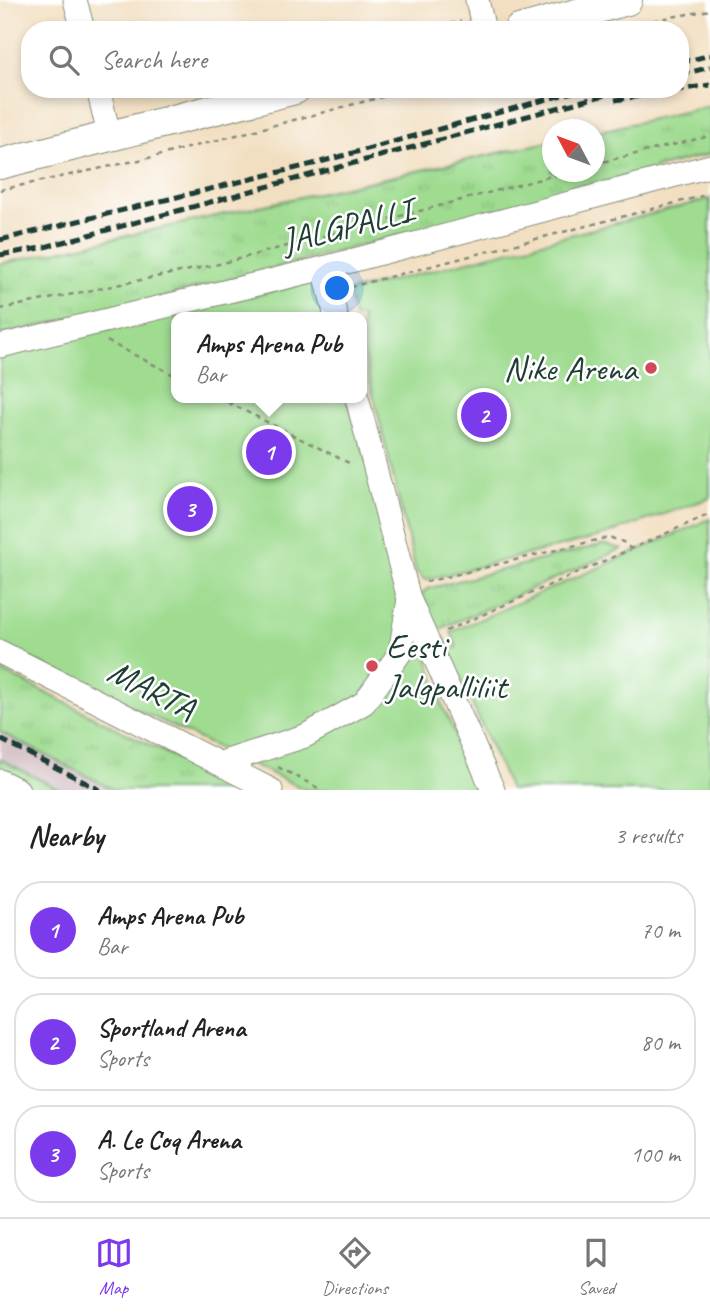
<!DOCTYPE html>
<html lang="en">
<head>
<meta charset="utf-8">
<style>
	:root { --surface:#fff; --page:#f2f2f2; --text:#222; --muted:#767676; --line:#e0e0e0; --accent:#7c3aed }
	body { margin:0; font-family:Caveat,sans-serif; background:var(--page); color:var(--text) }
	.compass { position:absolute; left:542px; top:119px; width:63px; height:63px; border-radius:50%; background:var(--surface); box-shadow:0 4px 10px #0003; rotate:311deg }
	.you { position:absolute; left:338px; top:289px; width:24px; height:24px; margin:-18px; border:5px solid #fff; border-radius:50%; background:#1a73e8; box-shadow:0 0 0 10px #1a73e833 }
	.badge { display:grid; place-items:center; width:46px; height:46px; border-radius:50%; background:var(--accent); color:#fff; font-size:23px; font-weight:700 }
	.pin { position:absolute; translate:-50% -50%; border:4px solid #fff; box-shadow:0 2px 7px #0006 }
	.popup { position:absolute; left:171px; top:312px; width:196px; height:91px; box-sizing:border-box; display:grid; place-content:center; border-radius:14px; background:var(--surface); filter:drop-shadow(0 2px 5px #0005); font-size:23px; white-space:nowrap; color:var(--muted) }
	.popup b { font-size:26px; color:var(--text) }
	.popup::after { content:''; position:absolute; left:50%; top:100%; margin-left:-14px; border:14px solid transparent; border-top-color:var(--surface) }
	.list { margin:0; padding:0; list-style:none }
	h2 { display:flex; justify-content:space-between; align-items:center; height:91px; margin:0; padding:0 28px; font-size:30px }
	h2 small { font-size:23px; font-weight:400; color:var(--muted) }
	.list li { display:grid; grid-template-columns:46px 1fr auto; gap:21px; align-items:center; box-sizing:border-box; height:98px; margin:0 14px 14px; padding:0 14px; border:2px solid var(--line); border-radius:28px }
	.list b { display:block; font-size:26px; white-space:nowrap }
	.list p { margin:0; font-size:23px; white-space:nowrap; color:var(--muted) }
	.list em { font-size:23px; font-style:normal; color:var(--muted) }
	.icon { flex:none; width:38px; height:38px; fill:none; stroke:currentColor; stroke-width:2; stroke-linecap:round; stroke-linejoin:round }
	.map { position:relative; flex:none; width:710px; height:790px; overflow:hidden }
	.search { position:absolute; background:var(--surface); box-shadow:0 4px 10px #0003; left:21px; right:21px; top:21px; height:77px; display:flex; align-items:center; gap:18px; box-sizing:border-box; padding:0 24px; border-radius:28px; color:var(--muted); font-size:26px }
	.sheet { height:427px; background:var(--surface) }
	nav { display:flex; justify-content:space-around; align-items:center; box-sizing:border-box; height:98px; border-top:2px solid var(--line); background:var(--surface); font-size:19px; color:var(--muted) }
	nav a { display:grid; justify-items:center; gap:4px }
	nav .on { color:var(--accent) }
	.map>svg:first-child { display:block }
	.railway { fill:#d2bec2 }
	.grass { fill:url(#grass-tufts); stroke:#5f8c62; stroke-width:2 }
	.park { fill:#9fdc90; stroke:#5f8c62; stroke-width:2 }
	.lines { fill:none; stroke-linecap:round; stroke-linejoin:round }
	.minor-casing { stroke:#888e7a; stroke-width:25 }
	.major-casing { stroke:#888e7a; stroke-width:32 }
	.path { stroke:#888e7a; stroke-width:2.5; stroke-dasharray:5 5; stroke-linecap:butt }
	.minor { stroke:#fff; stroke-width:23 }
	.major { stroke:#fff; stroke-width:30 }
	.rail { stroke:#1f3d34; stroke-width:5; stroke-dasharray:10 5; stroke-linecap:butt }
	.poi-dot { fill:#d1495b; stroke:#fff; stroke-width:2.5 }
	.labels { text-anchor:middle; stroke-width:5; stroke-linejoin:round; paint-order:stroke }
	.street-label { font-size:35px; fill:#1f3d34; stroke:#fff }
	.poi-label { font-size:35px; fill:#1f3d34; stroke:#fff; text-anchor:end }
</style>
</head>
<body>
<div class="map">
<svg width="710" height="790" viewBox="0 0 710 790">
	<defs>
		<pattern id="grass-tufts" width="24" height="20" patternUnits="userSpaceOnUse" patternTransform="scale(1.75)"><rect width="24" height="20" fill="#9fdc90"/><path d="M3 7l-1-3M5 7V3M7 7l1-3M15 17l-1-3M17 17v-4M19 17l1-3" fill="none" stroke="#88be7d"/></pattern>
	</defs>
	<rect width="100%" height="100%" fill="#fff"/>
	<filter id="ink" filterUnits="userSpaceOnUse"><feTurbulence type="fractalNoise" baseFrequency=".0143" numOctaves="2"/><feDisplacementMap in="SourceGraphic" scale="14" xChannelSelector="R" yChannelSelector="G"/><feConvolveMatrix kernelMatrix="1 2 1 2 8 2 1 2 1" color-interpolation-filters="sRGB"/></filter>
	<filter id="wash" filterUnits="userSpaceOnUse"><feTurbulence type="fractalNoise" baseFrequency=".00686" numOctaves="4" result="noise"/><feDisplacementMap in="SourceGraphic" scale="28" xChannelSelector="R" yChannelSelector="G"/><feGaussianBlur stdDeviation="1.57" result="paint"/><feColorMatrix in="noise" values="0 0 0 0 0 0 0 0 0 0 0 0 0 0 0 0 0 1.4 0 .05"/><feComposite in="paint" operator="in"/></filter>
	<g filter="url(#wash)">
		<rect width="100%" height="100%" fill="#f2dfc1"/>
		<polygon class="railway" points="0,732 114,790 60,790 0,759"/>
		<g class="grass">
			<polygon points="710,106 710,154 155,299 0,335 0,264 552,141 552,172 594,172 595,132"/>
			<polygon points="604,544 622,549 440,629 434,628 422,594 427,589"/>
			<polygon points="0,670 240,790 114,790 0,732"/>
			<polygon points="0,759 60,790 32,790 0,775"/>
		</g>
		<g class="park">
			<polygon points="710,199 710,498 601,536 425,580 416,571 362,348 362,317 354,317 348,292"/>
			<polygon points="312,282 320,286 327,317 176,317 176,398 347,398 443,707 481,790 306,790 0,644 0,354"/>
			<polygon points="710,519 710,790 510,790 449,651 457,647 451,632"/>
		</g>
	</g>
	<g filter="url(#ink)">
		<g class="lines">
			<defs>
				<g id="minor">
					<polyline points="75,0 83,30"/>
					<polyline points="477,0 484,30"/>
					<polyline points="98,89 110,138"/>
					<polyline points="324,268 336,317"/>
					<polyline points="0,346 324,268 710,166"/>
					<polyline points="357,398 409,599 493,790"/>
					<polyline points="0,652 271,790"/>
					<polyline points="221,763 305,736 364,703 400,653 409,599"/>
					<polyline points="0,781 18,790"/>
				</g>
				<g id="major">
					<polyline points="519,30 627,0"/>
					<polyline points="0,164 295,89"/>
				</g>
			</defs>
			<use href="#minor" class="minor-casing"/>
			<use href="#major" class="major-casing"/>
			<g class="path">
				<polyline points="634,24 710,10"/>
				<polyline points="431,30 461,21"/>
				<polyline points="615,30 625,27"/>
				<polyline points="594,164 710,136"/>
				<polyline points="0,190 153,157 412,89"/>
				<polyline points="350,287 710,194"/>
				<polyline points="0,309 219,264 567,172"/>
				<polyline points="107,341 176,376"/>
				<polyline points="219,398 353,465"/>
				<polyline points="426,582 609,537 623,542 631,549"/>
				<polyline points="446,631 710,514"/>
				<polyline points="278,767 322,790"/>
			</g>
			<use href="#minor" class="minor"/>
			<use href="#major" class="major"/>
			<g class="rail">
				<polyline points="680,63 710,55"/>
				<polyline points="680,75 710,67"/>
				<polyline points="615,100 710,85"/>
				<polyline points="0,240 313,164 584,89"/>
				<polyline points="0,255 41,248 627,89"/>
				<polyline points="0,739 100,790"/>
			</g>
		</g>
	</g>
	<g class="poi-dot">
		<circle cx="651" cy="368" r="7"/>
		<circle cx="372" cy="666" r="7"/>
	</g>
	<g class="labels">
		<g class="street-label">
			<text transform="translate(347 225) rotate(-14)" y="12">JALGPALLI</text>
			<text transform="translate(152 689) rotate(27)" y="12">MARTA</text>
		</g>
		<g class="poi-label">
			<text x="637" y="380">Nike Arena</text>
			<text x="386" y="658" text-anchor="start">Eesti<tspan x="386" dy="40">Jalgpalliliit</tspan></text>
		</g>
	</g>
</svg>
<svg class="compass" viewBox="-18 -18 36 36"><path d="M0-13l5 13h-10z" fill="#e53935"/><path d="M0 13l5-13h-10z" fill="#767676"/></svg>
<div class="you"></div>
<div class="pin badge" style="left:269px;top:452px">1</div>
<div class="popup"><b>Amps Arena Pub</b>Bar</div>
<div class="pin badge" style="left:484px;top:415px">2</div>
<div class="pin badge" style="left:190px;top:509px">3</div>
<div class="search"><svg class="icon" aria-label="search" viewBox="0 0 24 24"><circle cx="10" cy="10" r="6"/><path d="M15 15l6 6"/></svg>Search here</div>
</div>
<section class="sheet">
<h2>Nearby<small>3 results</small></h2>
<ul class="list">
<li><span class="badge">1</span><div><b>Amps Arena Pub</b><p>Bar</p></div><em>70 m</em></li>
<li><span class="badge">2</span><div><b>Sportland Arena</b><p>Sports</p></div><em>80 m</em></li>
<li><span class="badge">3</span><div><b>A. Le Coq Arena</b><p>Sports</p></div><em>100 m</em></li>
</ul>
</section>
<nav>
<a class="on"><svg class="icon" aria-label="map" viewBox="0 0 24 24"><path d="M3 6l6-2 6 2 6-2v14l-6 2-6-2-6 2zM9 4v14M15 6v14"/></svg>Map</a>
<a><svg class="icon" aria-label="directions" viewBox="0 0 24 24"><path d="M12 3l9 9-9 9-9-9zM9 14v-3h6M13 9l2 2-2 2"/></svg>Directions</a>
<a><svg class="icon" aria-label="saved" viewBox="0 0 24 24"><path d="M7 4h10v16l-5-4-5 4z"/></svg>Saved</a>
</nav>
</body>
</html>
